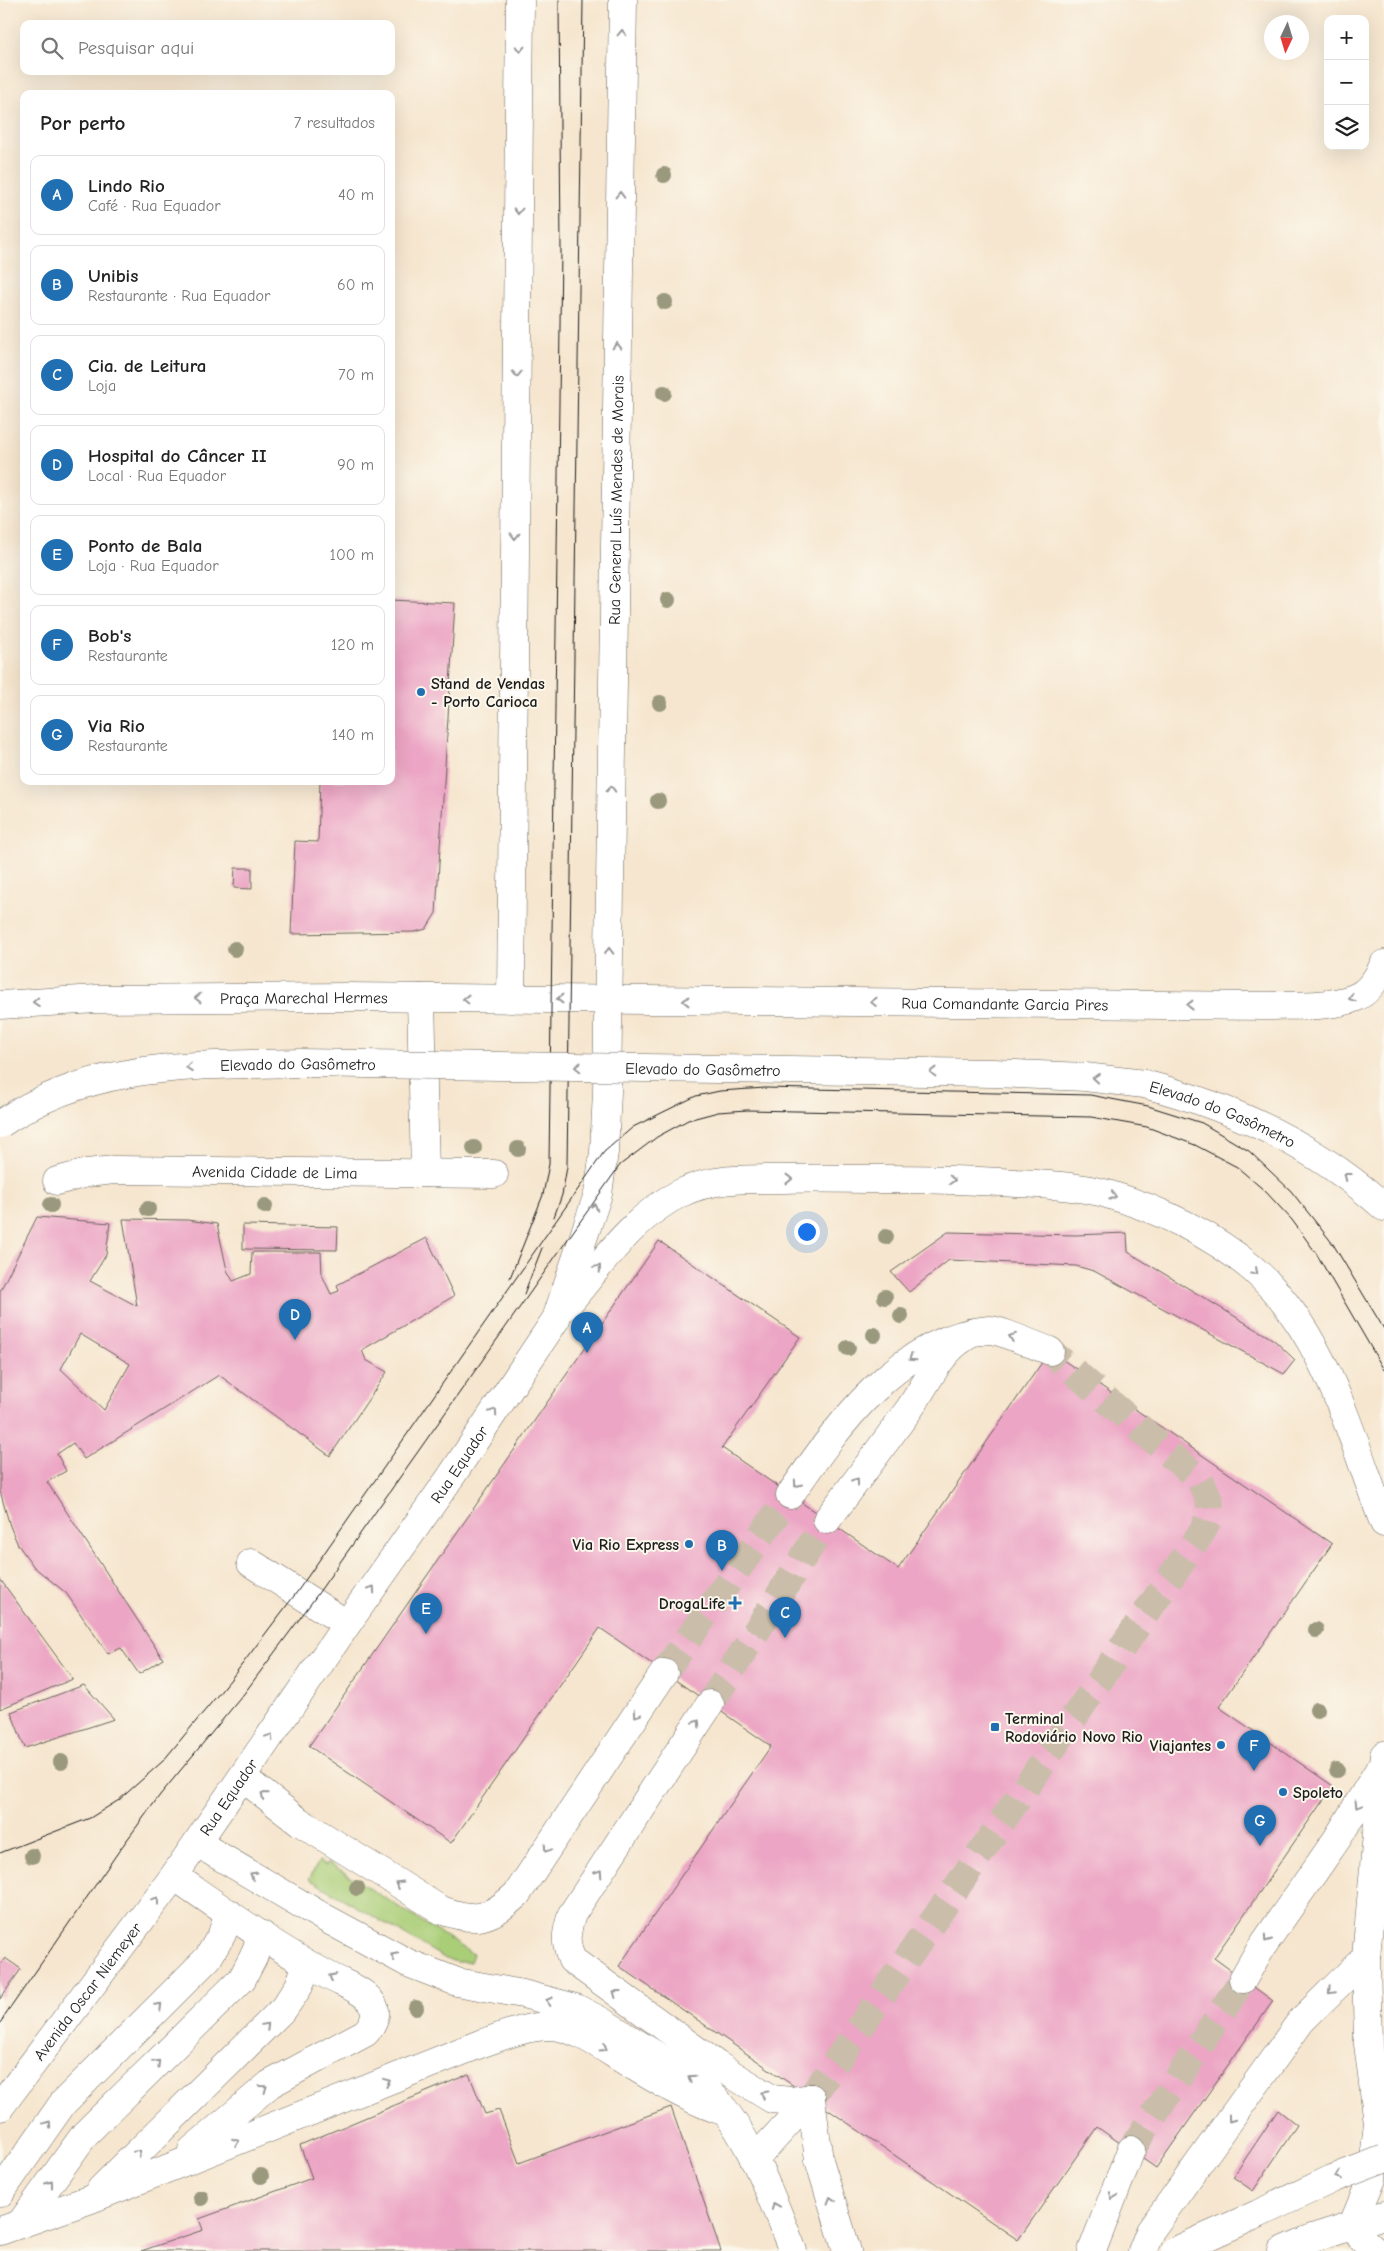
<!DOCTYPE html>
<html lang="pt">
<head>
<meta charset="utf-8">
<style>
	:root { --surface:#fff; --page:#f2f2f2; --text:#222; --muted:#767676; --line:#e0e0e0; --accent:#1f6fb2 }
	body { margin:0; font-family:"Comic Neue",sans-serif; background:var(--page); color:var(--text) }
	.controls { position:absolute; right:15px; top:15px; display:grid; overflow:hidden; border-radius:10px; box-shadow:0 5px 20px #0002 }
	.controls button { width:45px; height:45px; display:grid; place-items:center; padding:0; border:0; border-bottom:1px solid var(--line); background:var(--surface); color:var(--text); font:25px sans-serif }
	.compass { position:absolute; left:1264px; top:15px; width:45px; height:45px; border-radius:50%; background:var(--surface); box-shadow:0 5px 20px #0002; rotate:184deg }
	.you { position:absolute; left:806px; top:1231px; width:18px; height:18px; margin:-12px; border:4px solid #fff; border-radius:50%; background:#1a73e8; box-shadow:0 0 0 8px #1a73e833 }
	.badge { display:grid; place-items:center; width:32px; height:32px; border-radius:50%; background:var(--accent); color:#fff; font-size:16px; font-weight:700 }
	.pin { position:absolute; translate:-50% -41px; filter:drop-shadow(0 1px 2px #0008) }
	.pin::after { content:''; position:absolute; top:26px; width:18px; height:15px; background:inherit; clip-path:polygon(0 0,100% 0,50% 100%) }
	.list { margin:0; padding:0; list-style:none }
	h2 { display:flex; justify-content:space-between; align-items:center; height:65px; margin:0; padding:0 20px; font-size:21px }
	h2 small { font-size:16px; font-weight:400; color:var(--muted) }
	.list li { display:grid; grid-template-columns:32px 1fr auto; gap:15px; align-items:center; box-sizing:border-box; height:80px; margin:0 10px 10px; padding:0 10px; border:1px solid var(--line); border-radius:10px }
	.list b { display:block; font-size:19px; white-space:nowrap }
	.list p { margin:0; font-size:16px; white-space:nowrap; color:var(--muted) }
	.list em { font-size:16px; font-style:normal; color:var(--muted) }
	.icon { flex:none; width:28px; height:28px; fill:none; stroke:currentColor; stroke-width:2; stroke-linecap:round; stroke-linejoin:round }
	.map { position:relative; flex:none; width:1384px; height:2251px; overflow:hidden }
	.search { position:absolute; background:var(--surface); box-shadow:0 5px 20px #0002; left:20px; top:20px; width:375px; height:55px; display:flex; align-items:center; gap:12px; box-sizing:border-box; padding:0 18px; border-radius:10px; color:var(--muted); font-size:19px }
	.panel { position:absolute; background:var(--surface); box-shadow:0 5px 20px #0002; left:20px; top:90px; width:375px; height:695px; border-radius:10px }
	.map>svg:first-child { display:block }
	.green { fill:#aace78; stroke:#63754a }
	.building { fill:#eca5c4; fill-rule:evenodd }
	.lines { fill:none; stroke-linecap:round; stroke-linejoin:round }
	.minor-tunnel { stroke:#cabeab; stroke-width:28; stroke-dasharray:28 14; stroke-linecap:butt }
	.minor-casing { stroke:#68635b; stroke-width:29 }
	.major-casing { stroke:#68635b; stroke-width:29 }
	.highway-casing { stroke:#68635b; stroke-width:29 }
	.minor { stroke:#fff; stroke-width:28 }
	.major { stroke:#fff; stroke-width:28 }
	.highway { stroke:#fff; stroke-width:28 }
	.tram { stroke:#1c1c1c; stroke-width:1 }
	.highway-bridge-casing { stroke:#68635b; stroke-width:29; stroke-linecap:butt }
	.highway-bridge { stroke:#fff; stroke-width:28 }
	.tree { fill:#9a997e }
	.oneway { stroke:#999 }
	.poi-dot { fill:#1f6fb2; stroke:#fbf7ec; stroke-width:2 }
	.labels { text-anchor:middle; stroke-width:4; stroke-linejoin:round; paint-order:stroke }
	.street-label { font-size:16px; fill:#1c1c1c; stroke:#fbf7ec }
	.poi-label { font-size:16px; font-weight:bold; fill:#1c1c1c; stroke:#fbf7ec; text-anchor:start }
</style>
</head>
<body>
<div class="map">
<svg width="1384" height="2251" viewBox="0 0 1384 2251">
	<rect width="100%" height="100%" fill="#fbf7ec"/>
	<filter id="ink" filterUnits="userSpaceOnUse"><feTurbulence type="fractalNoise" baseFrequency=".02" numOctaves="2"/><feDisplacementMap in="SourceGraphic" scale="10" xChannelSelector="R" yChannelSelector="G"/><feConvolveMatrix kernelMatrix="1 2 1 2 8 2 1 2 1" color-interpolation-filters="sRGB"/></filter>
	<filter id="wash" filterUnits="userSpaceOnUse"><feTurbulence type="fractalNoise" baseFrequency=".0096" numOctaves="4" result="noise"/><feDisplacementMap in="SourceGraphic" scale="20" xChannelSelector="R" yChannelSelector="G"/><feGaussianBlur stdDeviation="1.12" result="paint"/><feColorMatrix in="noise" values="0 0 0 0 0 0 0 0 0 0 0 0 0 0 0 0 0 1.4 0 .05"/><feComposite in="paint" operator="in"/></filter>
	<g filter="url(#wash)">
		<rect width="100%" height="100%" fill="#f6e6cf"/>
		<polygon class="green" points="319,1861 326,1865 328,1862 473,1954 470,1962 457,1962 446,1959 309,1879"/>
		<g id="blocks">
			<g class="building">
				<polygon points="391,600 455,603 436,913 426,929 415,932 291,934 295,841 318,842 320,781 391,781"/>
				<polygon points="235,868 252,868 252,889 234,888"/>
				<path d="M37 1217 110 1223 106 1255 90 1281 137 1306 123 1219 187 1220 217 1224 227 1270 233 1281 251 1274 252 1252H321L322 1275 331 1294 339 1291 337 1285 427 1238 454 1296 362 1350 366 1360 387 1372 330 1456 219 1375 84 1459 73 1443 57 1454 66 1471 47 1482 163 1659 139 1674 121 1648 108 1654 66 1593 34 1567 18 1545 10 1526 0 1491V1291ZM80 1334 130 1364 104 1410 61 1369Z"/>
				<polygon points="243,1225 338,1227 337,1250 243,1249"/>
				<polygon points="948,1232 1075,1235 1127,1233 1128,1252 1274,1340 1295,1360 1284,1374 1094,1271 1076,1266 949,1260 909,1292 891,1272"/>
				<polygon points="659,1241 800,1337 722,1448 898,1569 1050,1351 1332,1544 1219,1707 1333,1786 1214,1958 1273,2001 1156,2168 1097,2127 1018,2240 619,1966 771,1746 600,1628 451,1843 309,1746"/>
				<polygon points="0,1579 73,1679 0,1709"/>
				<polygon points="84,1685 114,1719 25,1748 11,1712"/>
				<polygon points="5,1958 21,1969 0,1999 0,1965"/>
				<polygon points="469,2074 485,2114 499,2110 519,2163 671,2107 721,2251 141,2251 203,2230 199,2219 312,2178 300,2145"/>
				<polygon points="1278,2110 1297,2125 1253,2191 1233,2177"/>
			</g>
		</g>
	</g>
	<g filter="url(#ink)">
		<use href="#blocks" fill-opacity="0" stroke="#68635b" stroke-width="1"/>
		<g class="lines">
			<g class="minor-tunnel">
				<polyline points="664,1673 790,1495"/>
				<polyline points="710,1704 827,1520"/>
				<path d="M811 2098 1202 1532C1214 1509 1212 1504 1200 1480L1050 1351"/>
				<polyline points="1131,2150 1243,1979"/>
			</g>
			<defs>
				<g id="minor">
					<polyline points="421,998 425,1173"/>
					<path id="s1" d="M57 1181 87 1173 114 1170 494 1174"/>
					<path d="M790 1495C836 1428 900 1337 989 1330 998 1329 1038 1347 1050 1351"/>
					<path d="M827 1520C855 1483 883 1445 910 1408 926 1385 940 1352 964 1338"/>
					<polyline points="251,1563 347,1624"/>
					<path d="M710 1704 572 1914C566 1933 564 1941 572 1960L717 2065 772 2099 790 2101 811 2098"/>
					<path d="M243 1778 300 1822 441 1910C477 1923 490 1919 517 1894L664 1673"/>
					<path d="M197 1843 323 1917 408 1963 457 1982 523 1994 576 2008 601 2021 699 2082C747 2125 769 2192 793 2251"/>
					<path d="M174 1876C225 1911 276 1948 331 1977 344 1984 364 1990 372 2003 379 2014 373 2025 365 2033L270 2084 192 2150"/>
					<polyline points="1243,1979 1259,1951 1337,1839 1383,1763"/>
					<polyline points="811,2098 819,2160 847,2251"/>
					<polyline points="754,2160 811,2098"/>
					<polyline points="101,2189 284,2008 299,1986 307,1964"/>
					<polyline points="0,2193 63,2103 208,1958 222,1934 229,1913"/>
					<polyline points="21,2223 85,2134 242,1979 253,1958 262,1935"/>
					<polyline points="1353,2224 1364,2241 1375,2251"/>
					<path d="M0 2231 91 2199 480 2044C503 2036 526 2026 551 2026 577 2027 608 2051 630 2064 662 2083 690 2101 726 2112"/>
					<polyline points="1092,2251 1131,2150"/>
				</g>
				<g id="major">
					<polyline points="511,999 520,0"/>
					<path id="s2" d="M0 1005 97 999 347 997 1264 1006C1290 1005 1329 1008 1354 998 1368 993 1378 977 1384 964"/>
					<path d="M566 1306C600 1266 633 1216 681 1193 713 1177 751 1179 785 1179 816 1178 848 1179 879 1179 925 1179 970 1180 1016 1183 1045 1184 1076 1186 1104 1193 1159 1209 1209 1232 1253 1269 1327 1334 1350 1436 1384 1523"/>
					<path id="s3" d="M0 2107 174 1876 347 1624 450 1478 556 1319 598 1194 604 1152 607 1092 623 0"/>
					<polyline points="1353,2224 1372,2178 1378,2123 1368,2044 1366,1957 1384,1755"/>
					<polyline points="1142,2251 1150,2231 1301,2021 1366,1957"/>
				</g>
				<g id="highway">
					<path id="s4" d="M1144 1084C1233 1107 1316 1146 1384 1207"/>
					<polyline points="1282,2251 1312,2238 1384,2215"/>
				</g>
			</defs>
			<use href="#minor" class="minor-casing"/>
			<use href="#major" class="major-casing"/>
			<use href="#highway" class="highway-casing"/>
			<use href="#minor" class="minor"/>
			<use href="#major" class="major"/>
			<use href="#highway" class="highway"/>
			<g class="tram">
				<polyline points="554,1217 562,1195 567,1167 583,0"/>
				<polyline points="510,1278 543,1195 549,1164 561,250 559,0"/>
				<polyline points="524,1294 542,1248"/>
				<polyline points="0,1853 90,1818 119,1800 163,1761 231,1679 297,1592 604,1152 633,1127 696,1096 720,1091 765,1088 1090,1095 1148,1106 1202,1123 1249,1151 1291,1191 1333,1244 1384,1329"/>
				<polyline points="0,2023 121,1848 160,1795 243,1695 312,1602 620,1165 657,1137 688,1120 718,1112 747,1110 1091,1117 1147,1127 1195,1145 1237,1167 1265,1191 1292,1220 1316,1253 1384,1370"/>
			</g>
			<defs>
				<g id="highway-bridge">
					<path id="s5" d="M0 1124C92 1061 193 1066 299 1063L993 1073 1085 1077 1144 1084"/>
					<polyline points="1175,2251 1258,2214 1332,2179 1384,2159"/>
				</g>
			</defs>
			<use href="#highway-bridge" class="highway-bridge-casing"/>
			<use href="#highway-bridge" class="highway-bridge"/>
		</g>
		<g class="tree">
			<circle cx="664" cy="175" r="8"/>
			<circle cx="665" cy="302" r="8"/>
			<circle cx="664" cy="393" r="8"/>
			<circle cx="668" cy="600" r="8"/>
			<circle cx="660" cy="703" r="8"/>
			<circle cx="658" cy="801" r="8"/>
			<circle cx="235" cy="949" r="8"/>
			<circle cx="474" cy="1148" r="8"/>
			<circle cx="518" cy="1149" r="8"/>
			<circle cx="51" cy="1205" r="8"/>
			<circle cx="265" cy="1206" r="8"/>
			<circle cx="148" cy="1209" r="8"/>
			<circle cx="886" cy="1237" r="8"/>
			<circle cx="885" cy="1297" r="8"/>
			<circle cx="901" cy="1316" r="8"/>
			<circle cx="874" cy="1335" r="8"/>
			<circle cx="848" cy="1348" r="8"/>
			<circle cx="1316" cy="1630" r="8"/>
			<circle cx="1317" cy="1710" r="8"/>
			<circle cx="61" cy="1762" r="8"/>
			<circle cx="1337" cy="1770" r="8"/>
			<circle cx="32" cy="1856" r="8"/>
			<circle cx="357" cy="1888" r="8"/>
			<circle cx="416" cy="2008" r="8"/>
			<circle cx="261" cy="2176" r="8"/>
			<circle cx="201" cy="2198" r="8"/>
		</g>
		<defs><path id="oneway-chevron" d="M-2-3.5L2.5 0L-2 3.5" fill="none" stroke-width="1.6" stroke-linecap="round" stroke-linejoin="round" transform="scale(1.25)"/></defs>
		<g class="oneway">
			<use href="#oneway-chevron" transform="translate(622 33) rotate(-89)"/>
			<use href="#oneway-chevron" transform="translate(520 49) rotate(91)"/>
			<use href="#oneway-chevron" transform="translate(620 195) rotate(-89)"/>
			<use href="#oneway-chevron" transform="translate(518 211) rotate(91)"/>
			<use href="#oneway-chevron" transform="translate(617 346) rotate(-89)"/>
			<use href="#oneway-chevron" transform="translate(517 374) rotate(91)"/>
			<use href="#oneway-chevron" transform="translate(515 536) rotate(91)"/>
			<use href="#oneway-chevron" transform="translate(611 789) rotate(-89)"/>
			<use href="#oneway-chevron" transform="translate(609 951) rotate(-89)"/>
			<use href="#oneway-chevron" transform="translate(198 998) rotate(180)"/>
			<use href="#oneway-chevron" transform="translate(1352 998) rotate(159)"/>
			<use href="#oneway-chevron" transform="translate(466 999) rotate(-179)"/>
			<use href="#oneway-chevron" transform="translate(560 999) rotate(-180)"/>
			<use href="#oneway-chevron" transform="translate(686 1001) rotate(-180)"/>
			<use href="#oneway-chevron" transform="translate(36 1002) rotate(176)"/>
			<use href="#oneway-chevron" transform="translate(874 1002) rotate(-179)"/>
			<use href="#oneway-chevron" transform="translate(1190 1005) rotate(-180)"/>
			<use href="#oneway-chevron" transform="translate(189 1067) rotate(176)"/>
			<use href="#oneway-chevron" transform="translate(578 1067) rotate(-179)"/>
			<use href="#oneway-chevron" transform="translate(933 1072) rotate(-179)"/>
			<use href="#oneway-chevron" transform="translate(1096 1078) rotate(-175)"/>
			<use href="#oneway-chevron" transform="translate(1347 1176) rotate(-142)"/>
			<use href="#oneway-chevron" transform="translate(789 1179)"/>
			<use href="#oneway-chevron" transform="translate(952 1180) rotate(2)"/>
			<use href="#oneway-chevron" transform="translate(1113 1196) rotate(17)"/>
			<use href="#oneway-chevron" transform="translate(594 1207) rotate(-71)"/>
			<use href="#oneway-chevron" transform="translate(598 1268) rotate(-50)"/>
			<use href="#oneway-chevron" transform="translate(1255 1272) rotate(42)"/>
			<use href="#oneway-chevron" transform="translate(1012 1337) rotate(-159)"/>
			<use href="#oneway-chevron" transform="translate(912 1358) rotate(145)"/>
			<use href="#oneway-chevron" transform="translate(494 1412) rotate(-56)"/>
			<use href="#oneway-chevron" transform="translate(856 1481) rotate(-54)"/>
			<use href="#oneway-chevron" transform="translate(797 1484) rotate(125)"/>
			<use href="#oneway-chevron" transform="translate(372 1589) rotate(-55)"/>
			<use href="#oneway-chevron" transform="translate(637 1714) rotate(124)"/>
			<use href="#oneway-chevron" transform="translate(697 1723) rotate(-57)"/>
			<use href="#oneway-chevron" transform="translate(270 1737) rotate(-56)"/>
			<use href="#oneway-chevron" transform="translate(264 1795) rotate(-141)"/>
			<use href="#oneway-chevron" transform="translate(1358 1805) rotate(121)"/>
			<use href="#oneway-chevron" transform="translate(547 1849) rotate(124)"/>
			<use href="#oneway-chevron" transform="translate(599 1873) rotate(-57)"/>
			<use href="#oneway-chevron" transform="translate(253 1875) rotate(-149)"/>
			<use href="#oneway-chevron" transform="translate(399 1884) rotate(-148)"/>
			<use href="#oneway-chevron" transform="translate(156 1900) rotate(-53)"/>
			<use href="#oneway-chevron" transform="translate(1267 1939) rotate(125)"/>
			<use href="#oneway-chevron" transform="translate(394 1956) rotate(-152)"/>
			<use href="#oneway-chevron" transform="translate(332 1977) rotate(-152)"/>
			<use href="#oneway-chevron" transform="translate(1331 1991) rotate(135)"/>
			<use href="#oneway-chevron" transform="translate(616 1993) rotate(-144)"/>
			<use href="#oneway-chevron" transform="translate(549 2001) rotate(-166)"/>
			<use href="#oneway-chevron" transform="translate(159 2006) rotate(-45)"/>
			<use href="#oneway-chevron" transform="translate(266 2026) rotate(-45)"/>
			<use href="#oneway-chevron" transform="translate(604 2048) rotate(32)"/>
			<use href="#oneway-chevron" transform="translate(157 2063) rotate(-45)"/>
			<use href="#oneway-chevron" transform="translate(691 2078) rotate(-146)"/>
			<use href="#oneway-chevron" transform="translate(387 2082) rotate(-22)"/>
			<use href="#oneway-chevron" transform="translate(264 2088) rotate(-36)"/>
			<use href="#oneway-chevron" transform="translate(764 2094) rotate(-149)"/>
			<use href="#oneway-chevron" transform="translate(1231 2119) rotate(126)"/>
			<use href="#oneway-chevron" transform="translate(48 2124) rotate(-55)"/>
			<use href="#oneway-chevron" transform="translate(236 2142) rotate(-21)"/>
			<use href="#oneway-chevron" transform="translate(138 2153) rotate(-45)"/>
			<use href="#oneway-chevron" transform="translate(1338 2176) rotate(159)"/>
			<use href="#oneway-chevron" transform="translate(50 2184) rotate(-54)"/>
			<use href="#oneway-chevron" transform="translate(1113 2196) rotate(111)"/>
			<use href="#oneway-chevron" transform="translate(831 2200) rotate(-107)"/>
			<use href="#oneway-chevron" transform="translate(775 2206) rotate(-112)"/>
		</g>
	</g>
	<g class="poi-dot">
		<circle cx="421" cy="692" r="5"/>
		<circle cx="689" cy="1544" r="5"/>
		<path d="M732.5 1595.5h5v5h5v5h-5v5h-5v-5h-5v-5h5z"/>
		<rect x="990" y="1722" width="10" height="10" rx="2.5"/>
		<circle cx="1221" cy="1745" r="5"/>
		<circle cx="1283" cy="1792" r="5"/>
	</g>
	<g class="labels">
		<g class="street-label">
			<text dy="6" stroke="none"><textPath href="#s3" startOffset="1791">Rua General Luís Mendes de Morais</textPath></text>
			<text dy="6" stroke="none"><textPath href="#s2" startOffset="304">Praça Marechal Hermes</textPath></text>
			<text dy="6" stroke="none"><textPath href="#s2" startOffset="1005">Rua Comandante Garcia Pires</textPath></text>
			<text dy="6" stroke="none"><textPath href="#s5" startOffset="309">Elevado do Gasômetro</textPath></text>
			<text dy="6" stroke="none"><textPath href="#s5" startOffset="714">Elevado do Gasômetro</textPath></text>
			<text dy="6" stroke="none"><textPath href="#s4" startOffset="84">Elevado do Gasômetro</textPath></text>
			<text dy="6" stroke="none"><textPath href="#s1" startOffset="219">Avenida Cidade de Lima</textPath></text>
			<text dy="6" stroke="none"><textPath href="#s3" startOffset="790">Rua Equador</textPath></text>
			<text dy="6" stroke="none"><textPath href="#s3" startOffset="385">Rua Equador</textPath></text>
			<text dy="6" stroke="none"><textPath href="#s3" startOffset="145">Avenida Oscar Niemeyer</textPath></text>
		</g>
		<g class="poi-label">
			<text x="431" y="689">Stand de Vendas<tspan x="431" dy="18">- Porto Carioca</tspan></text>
			<text x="679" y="1550" text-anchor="end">Via Rio Express</text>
			<text x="725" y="1609" text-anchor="end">DrogaLife</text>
			<text x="1005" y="1724">Terminal<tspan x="1005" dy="18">Rodoviário Novo Rio</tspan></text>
			<text x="1211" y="1751" text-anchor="end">Viajantes</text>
			<text x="1293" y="1798">Spoleto</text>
		</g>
	</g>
</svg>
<div class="controls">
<button>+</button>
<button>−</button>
<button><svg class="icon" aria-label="layers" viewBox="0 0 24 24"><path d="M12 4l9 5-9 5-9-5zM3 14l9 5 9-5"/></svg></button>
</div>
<svg class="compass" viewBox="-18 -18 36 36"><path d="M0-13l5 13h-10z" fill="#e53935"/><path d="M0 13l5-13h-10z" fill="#767676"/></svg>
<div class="you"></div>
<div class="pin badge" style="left:587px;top:1353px">A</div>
<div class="pin badge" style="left:722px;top:1571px">B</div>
<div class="pin badge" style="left:785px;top:1638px">C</div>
<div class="pin badge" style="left:295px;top:1340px">D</div>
<div class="pin badge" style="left:426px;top:1634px">E</div>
<div class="pin badge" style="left:1254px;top:1771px">F</div>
<div class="pin badge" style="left:1260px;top:1846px">G</div>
<div class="search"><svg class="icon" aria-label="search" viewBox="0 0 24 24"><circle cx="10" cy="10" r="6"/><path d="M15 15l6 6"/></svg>Pesquisar aqui</div>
<section class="panel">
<h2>Por perto<small>7 resultados</small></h2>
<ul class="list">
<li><span class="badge">A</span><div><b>Lindo Rio</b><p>Café · Rua Equador</p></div><em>40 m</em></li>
<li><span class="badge">B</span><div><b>Unibis</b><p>Restaurante · Rua Equador</p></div><em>60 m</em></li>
<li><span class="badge">C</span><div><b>Cia. de Leitura</b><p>Loja</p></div><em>70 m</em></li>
<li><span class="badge">D</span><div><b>Hospital do Câncer II</b><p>Local · Rua Equador</p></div><em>90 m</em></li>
<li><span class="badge">E</span><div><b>Ponto de Bala</b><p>Loja · Rua Equador</p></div><em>100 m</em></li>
<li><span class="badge">F</span><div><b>Bob's</b><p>Restaurante</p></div><em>120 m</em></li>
<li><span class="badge">G</span><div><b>Via Rio</b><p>Restaurante</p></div><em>140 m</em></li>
</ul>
</section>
</div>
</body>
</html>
